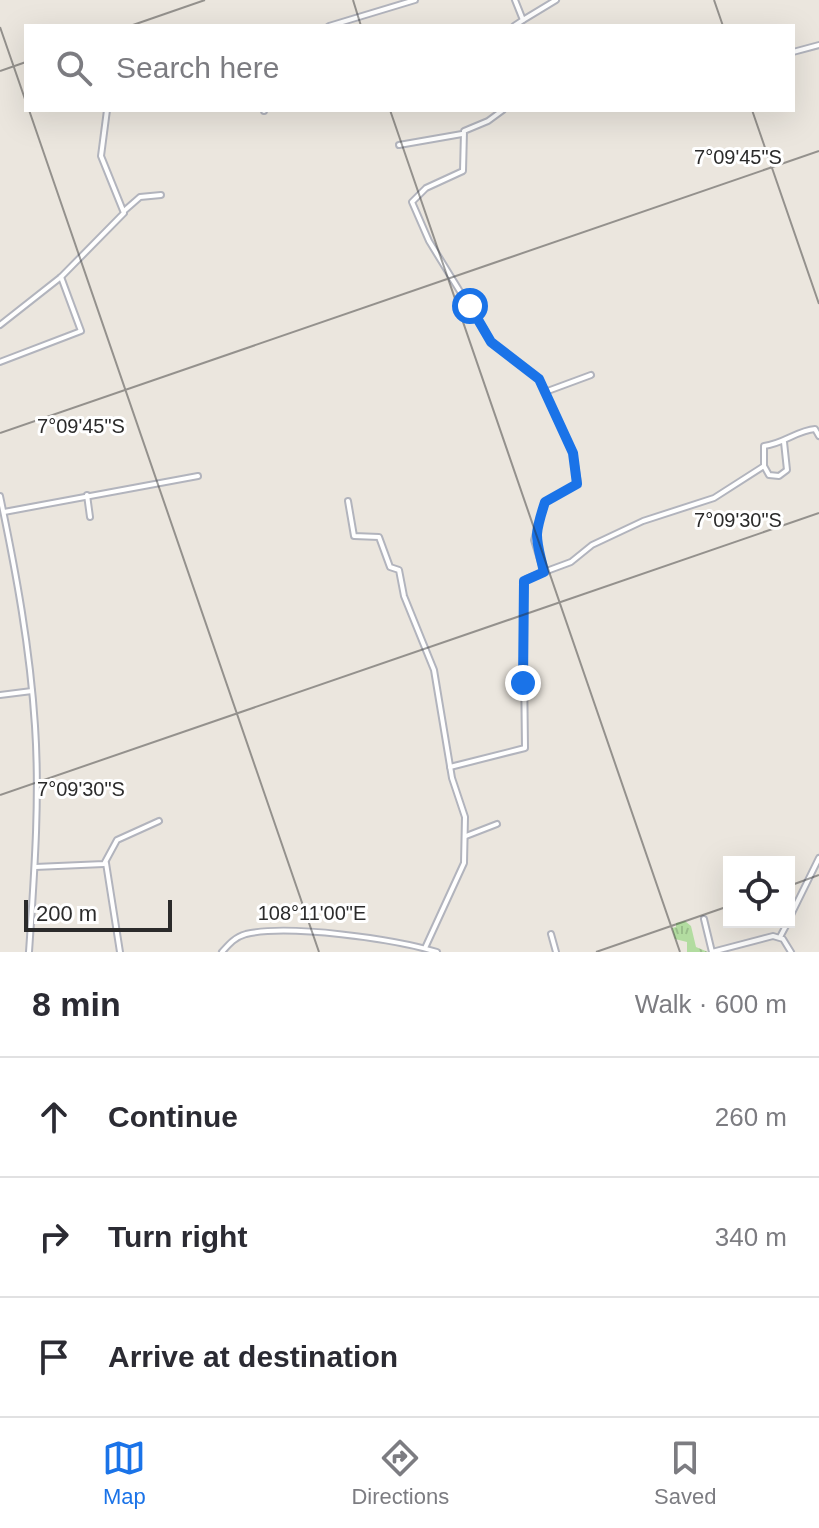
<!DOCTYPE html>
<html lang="en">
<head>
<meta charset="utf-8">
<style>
	:root { --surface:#fff; --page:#f7f7f7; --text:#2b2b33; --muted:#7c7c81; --line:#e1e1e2; --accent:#1a73e8 }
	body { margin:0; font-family:Arial,sans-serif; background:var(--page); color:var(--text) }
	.controls { position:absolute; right:24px; bottom:24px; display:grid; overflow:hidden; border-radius:0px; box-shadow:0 8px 32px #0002 }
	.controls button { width:72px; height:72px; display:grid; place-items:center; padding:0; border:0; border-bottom:2px solid var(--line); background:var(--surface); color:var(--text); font:40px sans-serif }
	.scale { position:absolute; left:24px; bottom:20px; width:148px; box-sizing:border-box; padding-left:8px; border:4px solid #2b2b2b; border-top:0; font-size:22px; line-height:28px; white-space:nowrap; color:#2b2b2b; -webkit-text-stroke:6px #fff; paint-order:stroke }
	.stop { position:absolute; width:24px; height:24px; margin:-18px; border:6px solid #1a73e8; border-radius:50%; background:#fff }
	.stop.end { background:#1a73e8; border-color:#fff; box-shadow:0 2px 8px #0008 }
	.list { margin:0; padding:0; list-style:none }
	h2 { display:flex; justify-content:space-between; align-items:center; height:104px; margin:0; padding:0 32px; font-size:34px }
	h2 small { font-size:26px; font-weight:400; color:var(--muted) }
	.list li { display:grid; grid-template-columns:52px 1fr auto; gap:24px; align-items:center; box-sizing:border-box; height:120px; padding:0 32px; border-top:2px solid var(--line) }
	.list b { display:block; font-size:30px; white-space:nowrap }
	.list em { font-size:26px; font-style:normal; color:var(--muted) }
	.icon { flex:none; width:44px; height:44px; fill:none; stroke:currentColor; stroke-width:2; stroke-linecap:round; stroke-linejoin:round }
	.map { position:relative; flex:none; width:819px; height:952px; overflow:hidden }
	.search { position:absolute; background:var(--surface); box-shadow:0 8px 32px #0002; left:24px; right:24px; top:24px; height:88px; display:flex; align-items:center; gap:20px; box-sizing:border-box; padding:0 28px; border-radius:0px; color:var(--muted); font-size:30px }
	.sheet { height:464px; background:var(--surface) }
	nav { display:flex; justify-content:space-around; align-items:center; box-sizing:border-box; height:112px; border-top:2px solid var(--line); background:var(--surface); font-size:22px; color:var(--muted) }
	nav a { display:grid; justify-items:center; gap:4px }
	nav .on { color:var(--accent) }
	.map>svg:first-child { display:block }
	.grass { fill:url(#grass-tufts) }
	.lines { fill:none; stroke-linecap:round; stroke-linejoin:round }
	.minor-casing { stroke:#b2b4bd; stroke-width:8 }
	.minor { stroke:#fff; stroke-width:4 }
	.route { stroke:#1a73e8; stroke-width:10 }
	.ticks { fill:none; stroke:#2b2b2b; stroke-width:2; stroke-opacity:0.45 }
	.ticks-label { font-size:20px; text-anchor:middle; fill:#2b2b2b; stroke:#fff; stroke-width:6; stroke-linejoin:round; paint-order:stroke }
</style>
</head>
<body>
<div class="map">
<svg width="819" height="952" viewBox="0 0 819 952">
	<defs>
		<pattern id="grass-tufts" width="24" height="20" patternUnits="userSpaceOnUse" patternTransform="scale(2)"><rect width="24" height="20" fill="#b2dca0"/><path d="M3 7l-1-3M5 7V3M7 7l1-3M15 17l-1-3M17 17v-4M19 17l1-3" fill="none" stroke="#99bd8a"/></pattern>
	</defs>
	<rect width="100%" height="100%" fill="#ebe6de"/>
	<polygon class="grass" points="685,921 691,926 696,947 708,952 687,952 687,942 675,939 672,928 676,927 676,923"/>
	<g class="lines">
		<defs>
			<g id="minor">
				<polyline points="523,20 556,0"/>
				<polyline points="329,26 415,0"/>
				<polyline points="514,26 523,20 515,0"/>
				<polyline points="793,52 819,45"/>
				<polyline points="264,110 264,111"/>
				<polyline points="399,145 462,134"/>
				<polyline points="124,211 140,197 161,195"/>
				<polyline points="0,325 61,277 124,213 101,156 107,110"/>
				<polyline points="0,362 81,331 61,277"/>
				<polyline points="545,392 591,375"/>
				<polyline points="764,466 769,475 779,476 787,470 784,442"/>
				<polyline points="87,495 90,517"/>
				<path d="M0 496C16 572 30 648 35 726 40 801 34 877 29 952"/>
				<polyline points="348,501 354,536 379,537 390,567 399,570 404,596 434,670 452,778 465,817 464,863 425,948"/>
				<polyline points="4,512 198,476"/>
				<path d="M544 572 571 562 592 545 643 521 714 498 764 466V446C783 444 798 430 815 429L819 436"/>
				<polyline points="0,695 32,691"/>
				<polyline points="450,767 525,748 523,584 526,579 544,572 534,540 545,502 578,483 573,453 539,379 491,342 429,241 412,202 426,188 463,171 464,131 488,121 503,110"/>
				<polyline points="466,836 497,824"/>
				<polyline points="106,863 120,952"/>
				<polyline points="35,867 104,864 117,840 159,821"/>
				<polyline points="704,919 712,952"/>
				<polyline points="789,919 819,858"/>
				<polyline points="551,934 556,952"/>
				<polyline points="780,937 788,922"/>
				<path d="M222 952C229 944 235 937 246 934 289 924 394 939 437 952"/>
				<polyline points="712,952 773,936 783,939 791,952"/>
			</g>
		</defs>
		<use href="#minor" class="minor-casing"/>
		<use href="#minor" class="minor"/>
	</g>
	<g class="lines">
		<path class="route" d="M470 306 491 342 539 379 573 453 577 484 545 502C533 539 536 536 544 572L524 581 523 683"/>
	</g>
	<path class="ticks" d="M353 0 361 26M714 0 723 26M130 26 205 0M0 27 26 102M0 71 26 62M29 110 319 952M390 110 680 952M752 110 819 304M0 433 819 151M0 795 819 513M789 886 819 875M596 952 729 906"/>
	<g class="ticks-label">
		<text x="738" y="164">7°09'45"S</text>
		<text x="81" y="433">7°09'45"S</text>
		<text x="738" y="527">7°09'30"S</text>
		<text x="81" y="796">7°09'30"S</text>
		<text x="312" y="920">108°11'00"E</text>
	</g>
</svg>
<div class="controls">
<button><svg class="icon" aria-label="locate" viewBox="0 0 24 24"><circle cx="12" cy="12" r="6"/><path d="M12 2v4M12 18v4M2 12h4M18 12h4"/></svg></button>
</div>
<div class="scale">200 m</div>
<div class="stop" style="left:470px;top:306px"></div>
<div class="stop end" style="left:523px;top:683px"></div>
<div class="search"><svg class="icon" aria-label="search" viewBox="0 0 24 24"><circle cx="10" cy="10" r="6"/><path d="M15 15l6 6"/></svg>Search here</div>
</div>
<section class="sheet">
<h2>8 min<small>Walk · 600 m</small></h2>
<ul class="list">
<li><svg class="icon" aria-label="ahead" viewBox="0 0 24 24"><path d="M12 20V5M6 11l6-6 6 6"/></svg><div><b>Continue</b></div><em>260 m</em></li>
<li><svg class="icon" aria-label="right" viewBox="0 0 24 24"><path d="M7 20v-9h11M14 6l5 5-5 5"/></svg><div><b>Turn right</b></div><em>340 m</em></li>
<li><svg class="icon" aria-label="arrive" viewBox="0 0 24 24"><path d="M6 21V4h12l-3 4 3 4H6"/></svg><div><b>Arrive at destination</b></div></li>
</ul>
</section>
<nav>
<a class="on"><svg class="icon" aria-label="map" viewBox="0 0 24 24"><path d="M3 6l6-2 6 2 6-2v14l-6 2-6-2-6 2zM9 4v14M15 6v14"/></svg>Map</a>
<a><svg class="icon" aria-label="directions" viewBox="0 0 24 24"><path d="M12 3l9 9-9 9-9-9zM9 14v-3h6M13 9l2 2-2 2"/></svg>Directions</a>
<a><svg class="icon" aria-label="saved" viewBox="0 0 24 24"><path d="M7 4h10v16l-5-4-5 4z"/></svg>Saved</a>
</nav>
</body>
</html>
